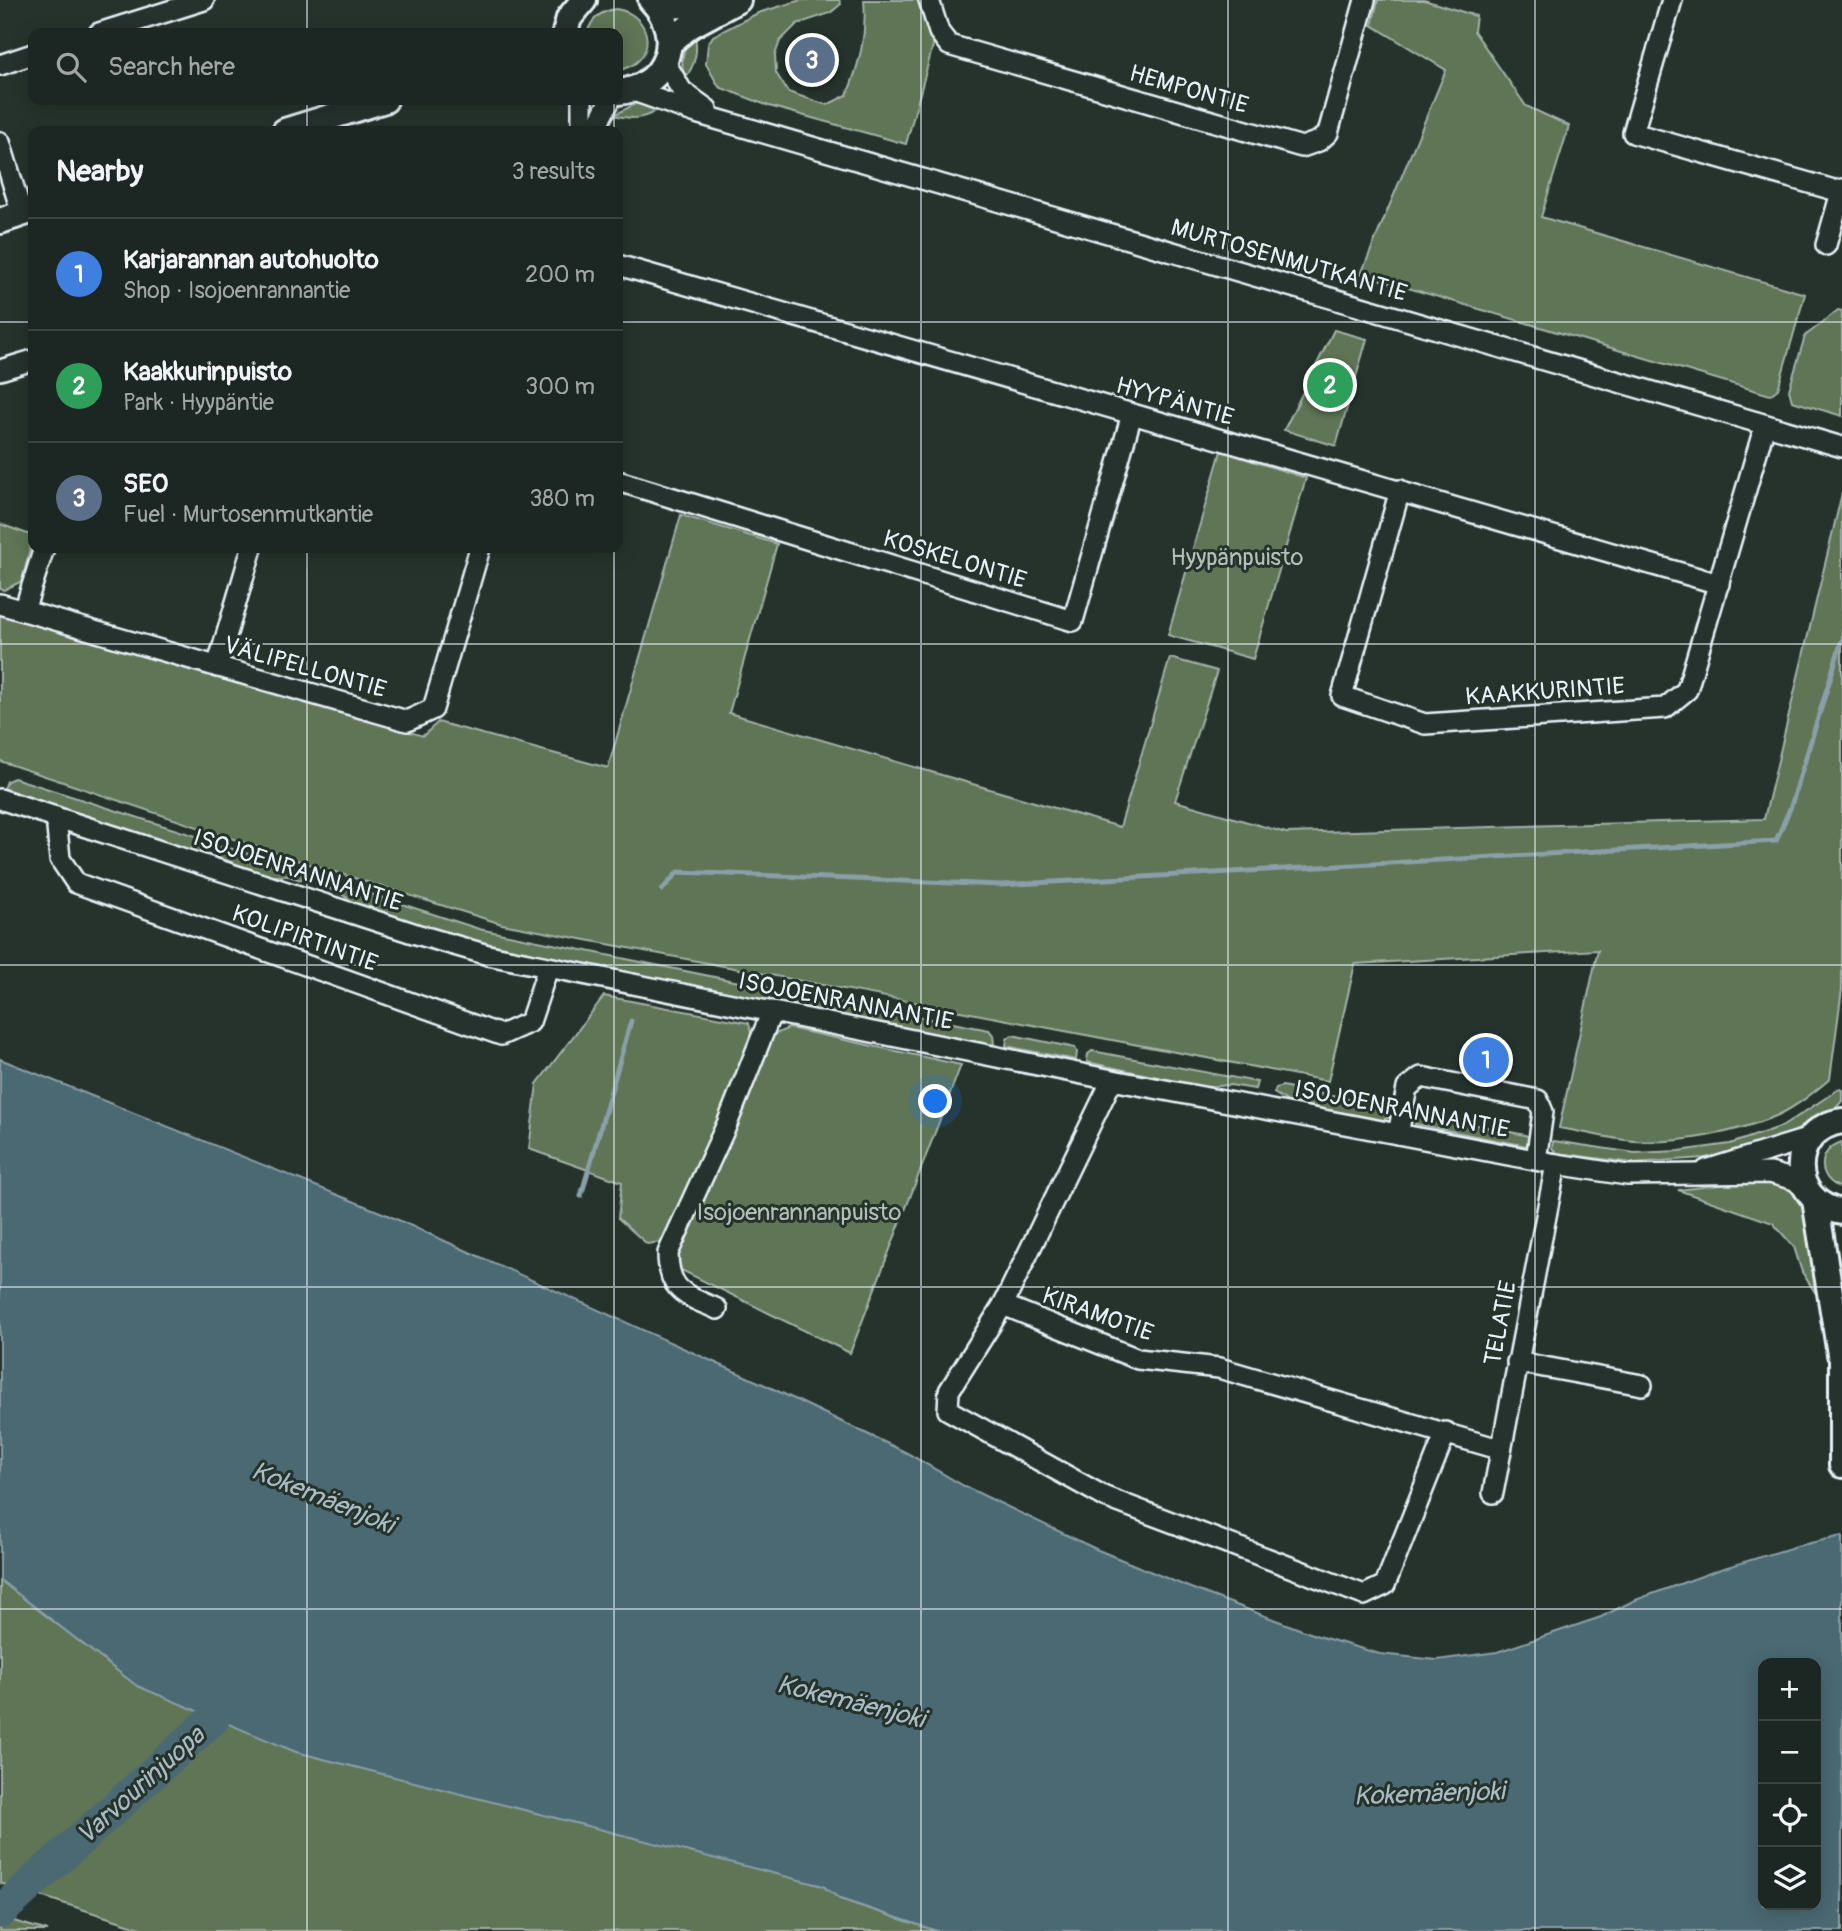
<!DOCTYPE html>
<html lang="en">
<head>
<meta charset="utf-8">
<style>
	:root { --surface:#1c2622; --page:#252e2a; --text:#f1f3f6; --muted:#a0a5a5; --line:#3a4340; --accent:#ff9aa2 }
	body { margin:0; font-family:Pangolin,sans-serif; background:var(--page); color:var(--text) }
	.controls { position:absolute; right:21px; bottom:21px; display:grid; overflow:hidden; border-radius:14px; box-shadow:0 4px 18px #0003 }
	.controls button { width:63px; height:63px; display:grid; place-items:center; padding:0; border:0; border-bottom:2px solid var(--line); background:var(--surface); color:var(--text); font:35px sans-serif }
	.you { position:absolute; left:936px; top:1102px; width:24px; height:24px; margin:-18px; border:5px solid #fff; border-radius:50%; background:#1a73e8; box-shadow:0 0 0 10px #1a73e833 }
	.badge { display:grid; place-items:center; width:46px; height:46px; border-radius:50%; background:var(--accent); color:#fff; font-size:23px; font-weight:700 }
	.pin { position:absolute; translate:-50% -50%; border:4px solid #fff; box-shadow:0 2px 7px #0006 }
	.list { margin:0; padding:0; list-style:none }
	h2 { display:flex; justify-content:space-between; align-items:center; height:91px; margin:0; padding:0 28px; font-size:30px }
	h2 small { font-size:23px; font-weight:400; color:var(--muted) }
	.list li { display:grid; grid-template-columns:46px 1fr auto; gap:21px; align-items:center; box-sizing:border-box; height:112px; padding:0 28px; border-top:2px solid var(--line) }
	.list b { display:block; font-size:26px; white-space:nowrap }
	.list p { margin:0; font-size:23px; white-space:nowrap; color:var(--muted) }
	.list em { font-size:23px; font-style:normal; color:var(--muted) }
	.icon { flex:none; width:38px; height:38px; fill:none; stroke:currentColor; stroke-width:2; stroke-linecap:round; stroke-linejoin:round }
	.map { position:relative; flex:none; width:1842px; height:1931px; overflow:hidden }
	.search { position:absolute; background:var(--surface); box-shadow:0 4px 18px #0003; left:28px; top:28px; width:595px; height:77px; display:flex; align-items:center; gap:18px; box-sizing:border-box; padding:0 24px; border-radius:14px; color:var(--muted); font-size:26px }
	.panel { position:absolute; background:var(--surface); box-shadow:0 4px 18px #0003; left:28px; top:126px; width:595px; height:427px; border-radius:14px }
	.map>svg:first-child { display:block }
	.green { fill:#5e7457; stroke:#a3b2a8; stroke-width:2 }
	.water { fill:#4c6973; stroke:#8a9fa8; stroke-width:2; fill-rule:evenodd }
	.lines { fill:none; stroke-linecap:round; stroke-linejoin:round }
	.stream { stroke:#8a9fa8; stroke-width:5 }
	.river { stroke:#4c6973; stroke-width:33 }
	.minor-casing { stroke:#e8f1f8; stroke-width:24 }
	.major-casing { stroke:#e8f1f8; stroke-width:30 }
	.minor { stroke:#26332d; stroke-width:19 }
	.major { stroke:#26332d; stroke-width:24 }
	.grid { fill:none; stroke:#e8f1f8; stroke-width:2; stroke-opacity:0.55 }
	.labels { text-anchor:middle; stroke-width:6; stroke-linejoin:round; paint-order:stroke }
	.street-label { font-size:24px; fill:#e8f1f8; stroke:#26332d }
	.park-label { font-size:24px; fill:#b1bfb8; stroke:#26332d }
	.water-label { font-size:26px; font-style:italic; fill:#aabbc3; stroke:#26332d }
</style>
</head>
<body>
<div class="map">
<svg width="1842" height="1931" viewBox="0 0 1842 1931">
	<rect width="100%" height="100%" fill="#26332d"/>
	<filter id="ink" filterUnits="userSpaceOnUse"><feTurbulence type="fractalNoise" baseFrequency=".0143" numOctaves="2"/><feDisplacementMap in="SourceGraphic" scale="14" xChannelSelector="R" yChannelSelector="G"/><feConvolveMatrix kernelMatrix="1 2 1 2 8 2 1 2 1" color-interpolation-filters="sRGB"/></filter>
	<g filter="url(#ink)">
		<g class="green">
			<path d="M801 0H839L841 4 830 13 797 24 780 41 775 55 776 73 788 92 827 105 847 95C860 63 867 34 864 0H919L934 42 906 144 769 106 719 87 706 64 708 44 713 36 758 13Z"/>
			<polygon points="1378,0 1424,0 1476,16 1474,31 1526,106 1569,126 1541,217 1805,294 1778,389 1770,395 1361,274 1446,70 1372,25"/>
			<path d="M616 9C656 15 657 65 618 70V33H587C592 18 601 11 616 9Z"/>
			<path d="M694 34C699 49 695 66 685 78 679 61 683 48 694 34Z"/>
			<path d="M637 103H649L660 106C649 120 630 120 614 115Z"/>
			<polygon points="1838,310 1842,311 1842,416 1792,401 1789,390 1805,336"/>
			<polygon points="1334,330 1367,339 1336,446 1284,430"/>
			<polygon points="1221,451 1306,478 1253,659 1168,635"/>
			<path d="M1842 493V989L1830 1079C1813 1093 1796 1107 1776 1116 1735 1133 1678 1144 1634 1141 1609 1139 1584 1132 1559 1128L1598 950 1355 964 1328 1081 502 924 296 860 0 761V614L423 736 438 722 608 768 681 515 777 544 729 713 1120 827 1170 658 1217 671 1175 801 1286 833 1764 819Z"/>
			<polygon points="0,524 33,536 22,581 4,590 0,589"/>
			<polygon points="14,778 202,838 204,844 200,855 4,789 7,781"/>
			<polygon points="223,846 300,870 303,874 301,880 289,876 271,876 214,858 217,849"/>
			<polygon points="334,882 479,929 768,988 770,991 769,999 764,1000 471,940 361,908 340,893 325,887 327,883"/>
			<polygon points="796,993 989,1030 993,1035 994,1045 794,1006 788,1001 789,996"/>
			<polygon points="604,996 749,1023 752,1039 667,1241 647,1244 618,1218 622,1182 529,1149 537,1084"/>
			<polygon points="789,1028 961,1065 850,1353 675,1267 675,1248 770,1036"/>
			<polygon points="1012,1035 1075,1048 1077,1052 1076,1060 1006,1046 1007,1039"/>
			<polygon points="1092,1051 1257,1082 1255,1089 1230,1085 1205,1087 1087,1062 1088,1054"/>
			<polygon points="1282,1086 1387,1107 1391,1111 1390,1117 1383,1120 1290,1103 1274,1093 1276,1088"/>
			<polygon points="1839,1089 1842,1090 1842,1101 1836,1108 1786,1136 1718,1157 1633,1163 1557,1153 1552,1148 1553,1141 1635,1153 1679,1151 1730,1144 1783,1126"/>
			<polygon points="1417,1113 1525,1135 1528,1137 1527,1146 1415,1124"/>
			<path d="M1842 1142V1188C1817 1180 1816 1150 1842 1142Z"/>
			<path d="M1768 1179C1778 1182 1789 1185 1796 1194 1811 1210 1816 1276 1820 1300L1802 1272 1794 1247 1773 1223 1678 1190Z"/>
			<polygon points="0,1580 127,1678 823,1886 840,1899 937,1931 150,1931 0,1883"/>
			<polygon points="0,1917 48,1931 0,1931"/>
		</g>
		<path class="water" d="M0 1059 385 1214 765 1385 907 1453 964 1486 1098 1550 1188 1587 1318 1636 1380 1654 1437 1660 1497 1652 1601 1617 1633 1601 1721 1569 1797 1546 1842 1536V1931H937L840 1899 823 1886 296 1752 137 1686 0 1580ZM1763 1663H1816V1905H1763Z"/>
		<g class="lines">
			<g class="stream">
				<polyline points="662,890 678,872 1001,885 1776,841 1791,806 1842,640"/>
				<polyline points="581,1196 631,1021"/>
			</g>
			<polyline class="river" points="0,1912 213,1719 229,1676"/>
			<defs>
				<g id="minor">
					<polyline points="929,0 939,32 949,45 1302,147 1319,141 1328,133 1365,0"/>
					<polyline points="1672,0 1633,133 1841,192"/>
					<polyline points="99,33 204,0"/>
					<polyline points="665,62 682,91 707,109"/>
					<polyline points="0,65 33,54"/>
					<polyline points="631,90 699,114 1842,447"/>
					<polyline points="582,131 582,100"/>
					<polyline points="598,131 600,119 610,100"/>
					<polyline points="0,142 22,214"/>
					<polyline points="1826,245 1842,189"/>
					<polyline points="618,265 1719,584"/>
					<polyline points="0,370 33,360"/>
					<polyline points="618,481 1073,621 1132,414"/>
					<polyline points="1400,490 1342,696 1425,724 1665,708 1687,690 1765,425"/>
					<polyline points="0,604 407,721 433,709 480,548"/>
					<polyline points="24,611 44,548"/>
					<polyline points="217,667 252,548"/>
					<polyline points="0,799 416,934 488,955 1112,1080 1556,1164 1627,1175 1770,1173 1795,1180 1808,1192"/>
					<polyline points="56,817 60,859 76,883 501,1035 530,1022 548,968"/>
					<polyline points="1112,1080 1003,1305 949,1391 948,1410 1105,1497 1364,1595 1385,1585 1446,1432"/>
					<polyline points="1398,1134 1407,1088 1421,1077 1538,1100 1543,1112 1536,1160"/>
					<polyline points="1706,1170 1810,1138"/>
					<polyline points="1003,1305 1138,1359 1219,1368 1499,1449"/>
					<path d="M717 1309C685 1295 668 1291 668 1253L727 1124 772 1011"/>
					<polyline points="1517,1362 1642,1385"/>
					<polyline points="1493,1493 1556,1164"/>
				</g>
				<g id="major">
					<polyline points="657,6 691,5 708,0"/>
					<polyline points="565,33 569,18 584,0"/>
					<polyline points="669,43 690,26 738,0"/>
					<path d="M618 92C668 88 685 35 651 0"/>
					<polyline points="285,131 385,100"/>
					<polyline points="0,221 33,210"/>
					<path d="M1842 1121C1787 1129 1787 1203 1842 1212"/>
					<polyline points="1815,1200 1840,1354"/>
					<polyline points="1842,1340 1842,1465"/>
				</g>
			</defs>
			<use href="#minor" class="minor-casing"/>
			<use href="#major" class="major-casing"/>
			<use href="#minor" class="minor"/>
			<use href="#major" class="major"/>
		</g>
	</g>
	<path class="grid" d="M307 0V33M614 0V33M921 0V1931M1228 0V1931M1535 0V1931M307 100V131M614 100V131M0 322H33M618 322H1842M307 548V1931M614 548V1931M0 644H1842M0 965H1842M0 1287H1842M0 1609H1842"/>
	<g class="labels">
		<g class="street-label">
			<text transform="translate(1189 89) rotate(16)" y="8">HEMPONTIE</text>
			<text transform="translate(1289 260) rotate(16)" y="8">MURTOSENMUTKANTIE</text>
			<text transform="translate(1175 401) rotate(16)" y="8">HYYPÄNTIE</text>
			<text transform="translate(955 559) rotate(17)" y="8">KOSKELONTIE</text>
			<text transform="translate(305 667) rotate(16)" y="8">VÄLIPELLONTIE</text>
			<text transform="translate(1545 691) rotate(-4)" y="8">KAAKKURINTIE</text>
			<text transform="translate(298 870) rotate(18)" y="8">ISOJOENRANNANTIE</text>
			<text transform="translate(305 938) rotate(20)" y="8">KOLIPIRTINTIE</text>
			<text transform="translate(846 1001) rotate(11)" y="8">ISOJOENRANNANTIE</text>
			<text transform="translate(1402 1109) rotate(11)" y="8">ISOJOENRANNANTIE</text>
			<text transform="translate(1098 1314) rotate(20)" y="8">KIRAMOTIE</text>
			<text transform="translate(1500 1323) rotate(-79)" y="8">TELATIE</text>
		</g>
		<g class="park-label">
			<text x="1237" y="565">Hyypänpuisto</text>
			<text x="799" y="1220">Isojoenrannanpuisto</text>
		</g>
		<g class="water-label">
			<text transform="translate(323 1497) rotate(22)" y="9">Kokemäenjoki</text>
			<text transform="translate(851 1701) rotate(14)" y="9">Kokemäenjoki</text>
			<text transform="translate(140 1785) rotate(-42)" y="9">Varvourinjuopa</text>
			<text transform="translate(1429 1793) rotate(-2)" y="9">Kokemäenjoki</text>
		</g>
	</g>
</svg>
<div class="controls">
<button>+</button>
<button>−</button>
<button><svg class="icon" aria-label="locate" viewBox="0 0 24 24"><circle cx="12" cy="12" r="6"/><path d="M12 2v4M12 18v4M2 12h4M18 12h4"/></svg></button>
<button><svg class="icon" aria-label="layers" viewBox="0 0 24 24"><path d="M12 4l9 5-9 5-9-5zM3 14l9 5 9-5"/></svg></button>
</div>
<div class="you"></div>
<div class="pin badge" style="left:1486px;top:1060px;background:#3f7fe0">1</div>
<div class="pin badge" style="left:1330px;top:385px;background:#2e9e5b">2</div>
<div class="pin badge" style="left:812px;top:60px;background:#5c6f8a">3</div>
<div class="search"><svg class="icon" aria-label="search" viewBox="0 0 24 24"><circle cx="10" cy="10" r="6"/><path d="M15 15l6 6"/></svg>Search here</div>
<section class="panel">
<h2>Nearby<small>3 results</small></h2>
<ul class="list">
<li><span class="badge" style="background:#3f7fe0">1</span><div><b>Karjarannan autohuolto</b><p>Shop · Isojoenrannantie</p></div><em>200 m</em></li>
<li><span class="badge" style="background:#2e9e5b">2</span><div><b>Kaakkurinpuisto</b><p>Park · Hyypäntie</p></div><em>300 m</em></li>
<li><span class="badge" style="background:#5c6f8a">3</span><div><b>SEO</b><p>Fuel · Murtosenmutkantie</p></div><em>380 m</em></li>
</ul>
</section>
</div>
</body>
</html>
